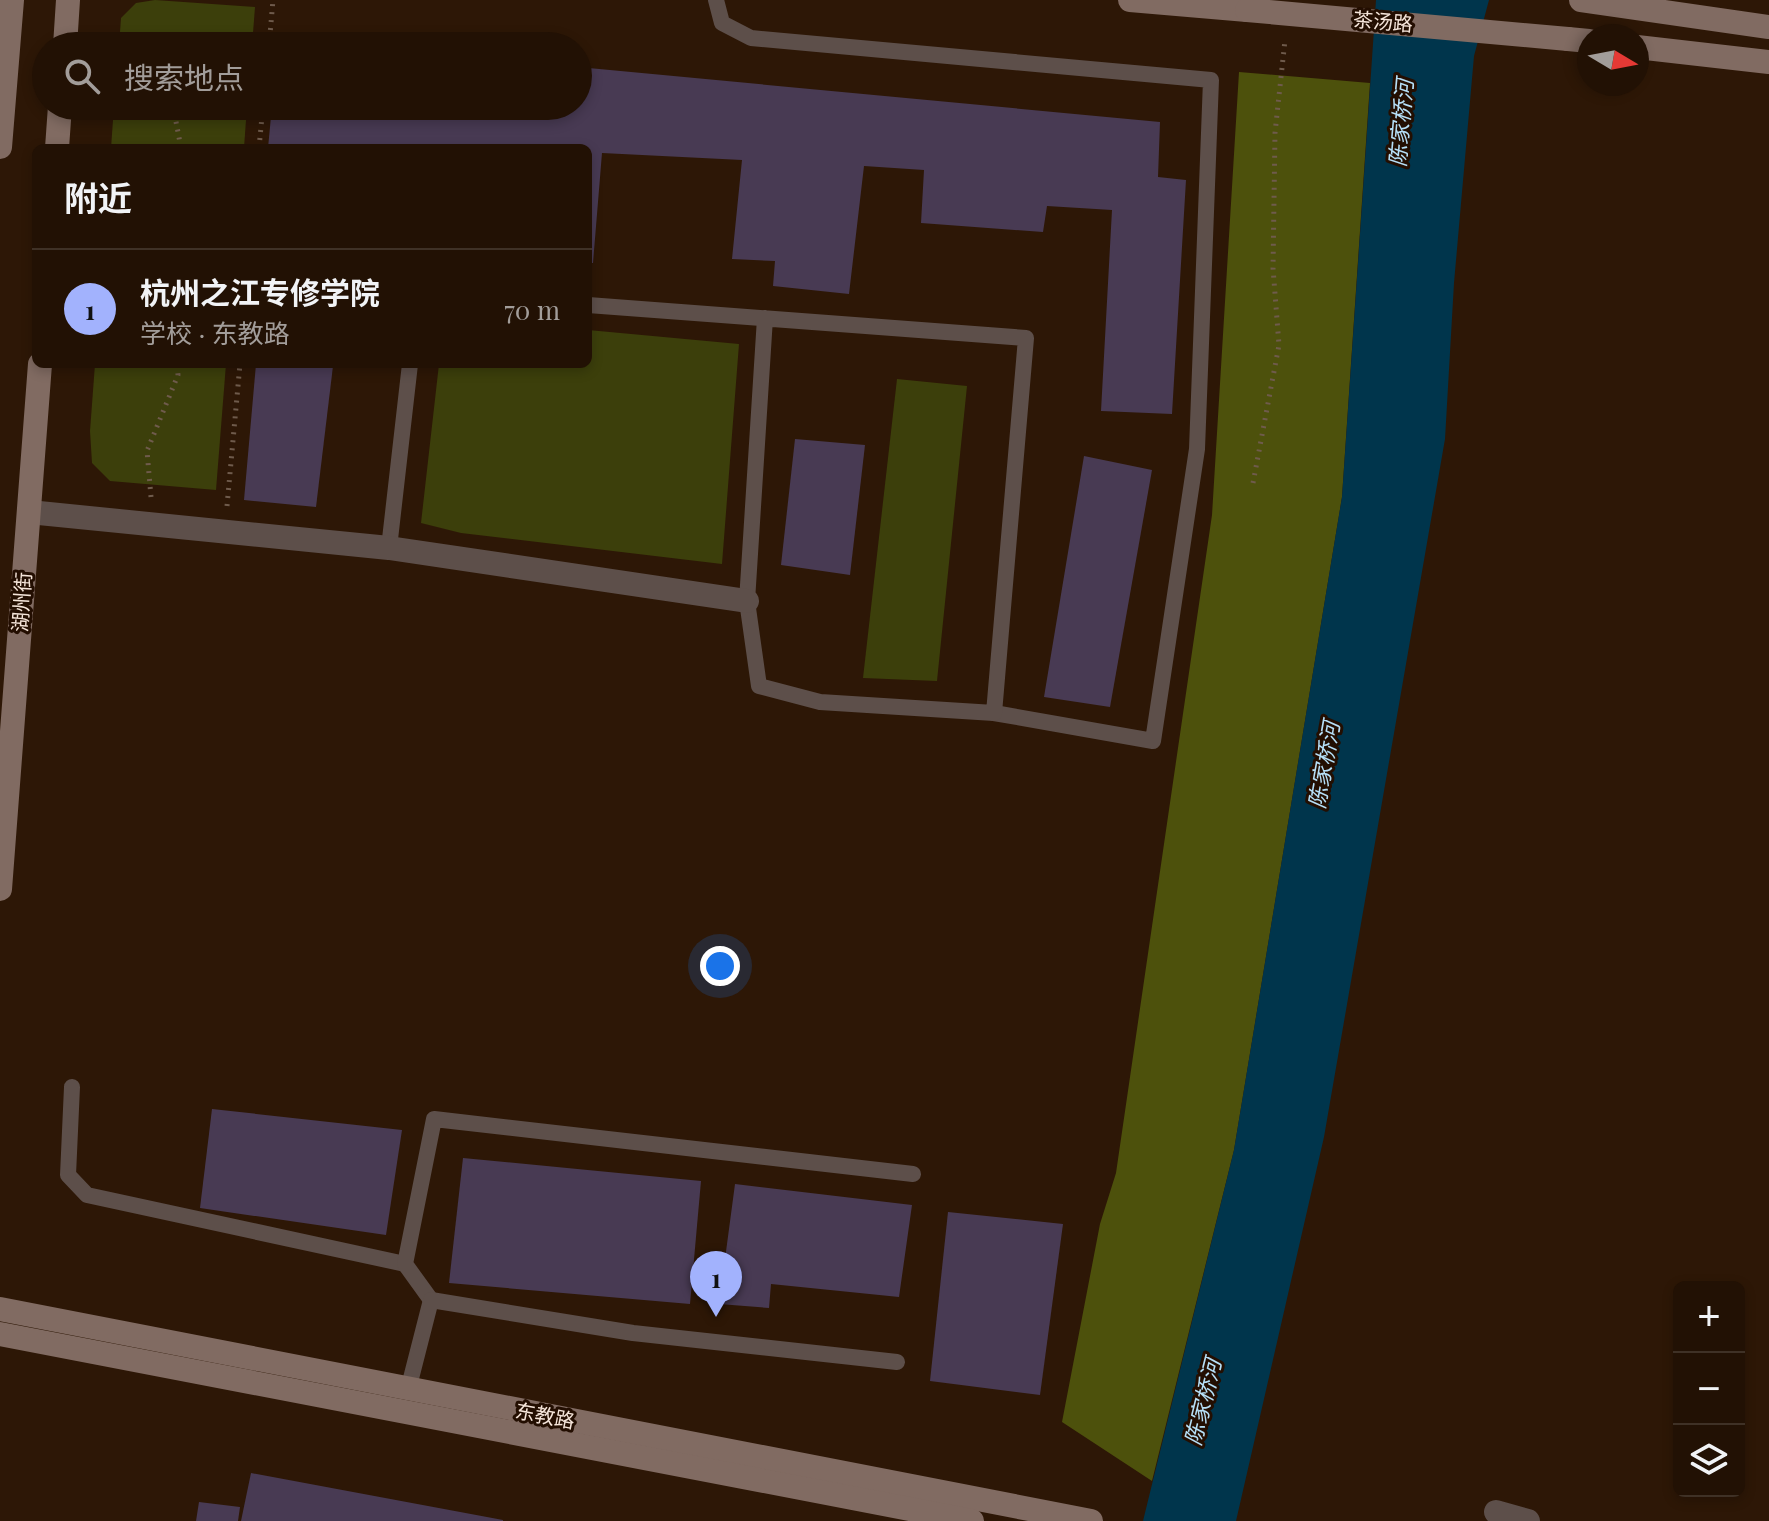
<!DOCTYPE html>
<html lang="zh">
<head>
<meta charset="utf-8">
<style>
	:root { --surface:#221104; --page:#2e1f13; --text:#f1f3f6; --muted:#a29d9a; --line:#3f3126; --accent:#a2b2fd }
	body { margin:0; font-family:"Playfair Display","Noto Sans SC",serif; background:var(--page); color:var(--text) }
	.controls { position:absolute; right:24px; bottom:24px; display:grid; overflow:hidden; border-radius:12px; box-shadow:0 4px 12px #0003 }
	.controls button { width:72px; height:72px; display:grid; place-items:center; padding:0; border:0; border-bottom:2px solid var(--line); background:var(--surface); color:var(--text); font:40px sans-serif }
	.compass { position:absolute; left:1577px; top:24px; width:72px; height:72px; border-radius:50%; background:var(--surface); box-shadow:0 4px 12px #0003; rotate:100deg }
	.you { position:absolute; left:720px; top:966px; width:28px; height:28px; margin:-20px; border:6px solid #fff; border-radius:50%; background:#1a73e8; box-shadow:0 0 0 12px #1a73e833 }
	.badge { display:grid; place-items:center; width:52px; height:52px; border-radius:50%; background:var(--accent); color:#111; font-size:26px; font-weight:700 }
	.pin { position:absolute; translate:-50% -66px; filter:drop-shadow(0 2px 4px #0008) }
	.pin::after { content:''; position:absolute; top:42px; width:28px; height:24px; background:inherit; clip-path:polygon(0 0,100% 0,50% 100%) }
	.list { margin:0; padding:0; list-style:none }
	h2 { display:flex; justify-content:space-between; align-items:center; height:104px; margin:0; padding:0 32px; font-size:34px }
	h2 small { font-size:26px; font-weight:400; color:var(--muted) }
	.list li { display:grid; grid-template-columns:52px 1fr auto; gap:24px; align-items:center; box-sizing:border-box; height:120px; padding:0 32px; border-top:2px solid var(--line) }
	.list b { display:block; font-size:30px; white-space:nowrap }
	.list p { margin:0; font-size:26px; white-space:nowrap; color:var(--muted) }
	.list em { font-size:26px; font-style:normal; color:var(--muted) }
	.icon { flex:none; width:44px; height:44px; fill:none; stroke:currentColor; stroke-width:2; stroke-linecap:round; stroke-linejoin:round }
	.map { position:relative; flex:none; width:1769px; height:1521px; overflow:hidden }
	.search { position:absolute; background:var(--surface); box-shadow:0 4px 12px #0003; left:32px; top:32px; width:560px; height:88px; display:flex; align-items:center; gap:20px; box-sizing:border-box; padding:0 28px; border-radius:44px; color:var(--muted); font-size:30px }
	.panel { position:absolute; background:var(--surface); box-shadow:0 4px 12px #0003; left:32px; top:144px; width:560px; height:224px; border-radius:12px }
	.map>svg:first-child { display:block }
	.green { fill:#3c3f0b }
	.forest { fill:#4d510c }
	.water { fill:#00354c }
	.building { fill:#483a53 }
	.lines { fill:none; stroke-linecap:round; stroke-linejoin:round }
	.path { stroke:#6f5b4c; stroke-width:5; stroke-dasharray:2 6; stroke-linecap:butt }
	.lane { stroke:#5d4f4a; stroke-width:16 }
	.street { stroke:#5d4f4a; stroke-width:24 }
	.secondary { stroke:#816b62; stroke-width:24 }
	.secondary-bridge { stroke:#816b62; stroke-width:24 }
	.labels { text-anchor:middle; stroke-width:6; stroke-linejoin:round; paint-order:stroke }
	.street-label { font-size:20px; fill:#f5e5da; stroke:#230e01 }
	.water-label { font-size:22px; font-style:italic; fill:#b6e0f8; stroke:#230e01 }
</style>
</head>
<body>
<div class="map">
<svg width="1769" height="1521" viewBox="0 0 1769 1521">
	<rect width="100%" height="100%" fill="#2d1706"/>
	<g class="green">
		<polygon points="155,0 255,7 252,46 119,46 121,18 136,3"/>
		<polygon points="114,106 247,106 244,148 111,148"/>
		<polygon points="588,330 739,344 722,564 461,533 421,523 439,364 588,364"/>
		<polygon points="95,364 226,364 216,490 110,481 92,463 90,431"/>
		<polygon points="897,379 967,386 937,681 863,678"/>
	</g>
	<polygon class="forest" points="1239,72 1370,83 1342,497 1234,1150 1152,1481 1062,1422 1100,1224 1116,1173 1212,515"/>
	<polygon class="water" points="1376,0 1489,0 1474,56 1454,283 1445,439 1324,1137 1236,1521 1143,1521 1234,1150 1342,497"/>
	<g class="building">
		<polygon points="305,41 340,44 339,46 299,46"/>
		<polygon points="578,67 1160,122 1158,177 1186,180 1172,414 1101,411 1112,210 1047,206 1043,232 921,223 924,170 864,166 849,294 773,286 775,261 732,259 742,160 602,153 593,263 588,263 588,148 268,148 272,106 578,106"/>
		<polygon points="256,364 333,366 316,507 244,500"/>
		<polygon points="795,439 865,445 850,575 781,565"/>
		<polygon points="1084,456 1152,470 1110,707 1044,697"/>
		<polygon points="212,1109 402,1130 386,1235 200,1208"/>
		<polygon points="463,1158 701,1181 690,1304 449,1283"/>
		<polygon points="735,1184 912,1205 899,1297 771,1284 769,1308 719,1304"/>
		<polygon points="948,1212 1063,1224 1040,1395 930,1381"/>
		<polygon points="251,1473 503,1520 503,1521 241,1521"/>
		<polygon points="199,1502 240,1507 238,1521 196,1521"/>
	</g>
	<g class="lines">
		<g class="path">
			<polyline points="269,46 273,0"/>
			<polyline points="173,106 181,148"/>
			<polyline points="259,148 263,106"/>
			<polyline points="1253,483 1279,345 1273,268 1275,133 1285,40"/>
			<polyline points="151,497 147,451 178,375 177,364"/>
			<polyline points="227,506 240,364"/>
		</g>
		<g class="lane">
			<polyline points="716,0 722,23 751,38 1211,80 1197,449 1153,741 994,713"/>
			<polyline points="588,305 1026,338 994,713 820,702 759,686 747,601 765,318"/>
			<polyline points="389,548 410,364"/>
			<polyline points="72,1087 68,1175 87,1195 405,1264"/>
			<polyline points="431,1300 405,1264 434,1119 913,1174"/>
			<polyline points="408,1390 431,1300 633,1333 897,1362"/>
		</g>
		<g class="street">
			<polyline points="29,512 389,548 747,601"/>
			<polyline points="1496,1512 1528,1521"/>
		</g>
		<g class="secondary">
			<polyline points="1130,0 1247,10"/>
			<polyline points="1581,0 1769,27"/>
			<polyline points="1568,39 1589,41"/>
			<polyline points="65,46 68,0"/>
			<polyline points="1637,47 1769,62"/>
			<polyline points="0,147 12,0"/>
			<polyline points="57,148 60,106"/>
			<polyline points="0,889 40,364"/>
			<polyline points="0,1309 1091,1521"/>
			<polyline points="0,1334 972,1521"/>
		</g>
		<polyline class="secondary-bridge" points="1247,10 1568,39"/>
	</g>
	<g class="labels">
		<g class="street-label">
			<text transform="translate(1383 22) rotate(5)" y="7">茶汤路</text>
			<text transform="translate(22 602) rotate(-86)" y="7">湖州街</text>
			<text transform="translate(545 1416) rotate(11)" y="7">东教路</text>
		</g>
		<g class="water-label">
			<text transform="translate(1401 123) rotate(-85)" y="8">陈家桥河</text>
			<text transform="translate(1324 765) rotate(-80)" y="8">陈家桥河</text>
			<text transform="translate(1203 1402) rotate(-76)" y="8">陈家桥河</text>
		</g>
	</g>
</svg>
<div class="controls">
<button>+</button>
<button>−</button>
<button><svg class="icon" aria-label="layers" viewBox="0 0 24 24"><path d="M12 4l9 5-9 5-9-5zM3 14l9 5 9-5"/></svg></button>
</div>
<svg class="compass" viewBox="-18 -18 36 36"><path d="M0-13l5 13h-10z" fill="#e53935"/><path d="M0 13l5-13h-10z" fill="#a29d9a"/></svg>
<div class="you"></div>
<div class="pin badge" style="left:716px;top:1317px">1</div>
<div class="search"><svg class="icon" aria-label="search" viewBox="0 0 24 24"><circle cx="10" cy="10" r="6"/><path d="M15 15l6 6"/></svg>搜索地点</div>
<section class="panel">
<h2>附近<small></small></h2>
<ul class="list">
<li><span class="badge">1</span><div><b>杭州之江专修学院</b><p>学校 · 东教路</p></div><em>70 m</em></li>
</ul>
</section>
</div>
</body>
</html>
